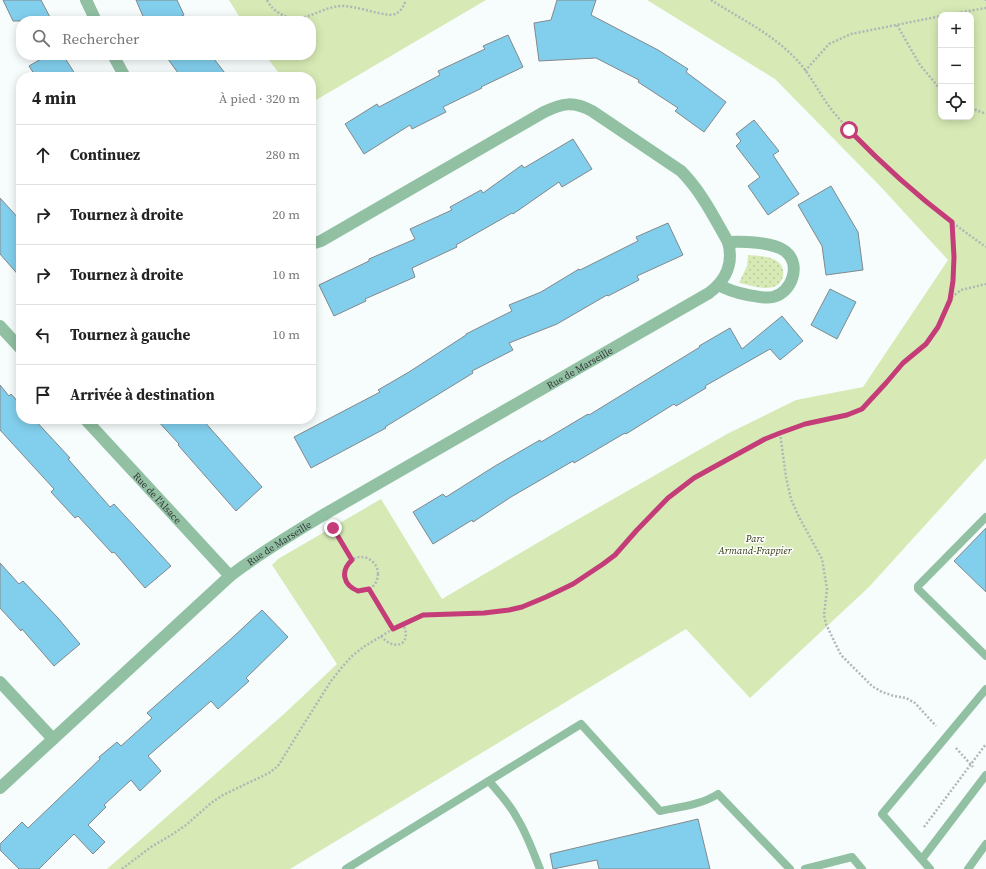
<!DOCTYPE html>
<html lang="fr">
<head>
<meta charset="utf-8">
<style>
	:root { --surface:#fff; --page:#f6f6f6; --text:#222; --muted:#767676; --line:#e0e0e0 }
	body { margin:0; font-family:"Source Serif 4",serif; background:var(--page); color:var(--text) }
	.controls { position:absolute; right:12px; top:12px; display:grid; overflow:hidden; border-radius:8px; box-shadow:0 2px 10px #0003 }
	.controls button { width:36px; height:36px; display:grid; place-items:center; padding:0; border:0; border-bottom:1px solid var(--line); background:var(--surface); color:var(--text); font:20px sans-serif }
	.stop { position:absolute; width:12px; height:12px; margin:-9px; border:3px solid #c43c78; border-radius:50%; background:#fff }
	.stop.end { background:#c43c78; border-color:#fff; box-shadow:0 1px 4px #0008 }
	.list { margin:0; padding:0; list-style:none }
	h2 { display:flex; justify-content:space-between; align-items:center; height:52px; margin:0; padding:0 16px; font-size:17px }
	h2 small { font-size:13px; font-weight:400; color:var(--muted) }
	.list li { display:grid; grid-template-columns:26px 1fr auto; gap:12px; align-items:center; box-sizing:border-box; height:60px; padding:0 16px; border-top:1px solid var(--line) }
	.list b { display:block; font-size:15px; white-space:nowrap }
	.list em { font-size:13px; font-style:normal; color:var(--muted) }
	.icon { flex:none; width:22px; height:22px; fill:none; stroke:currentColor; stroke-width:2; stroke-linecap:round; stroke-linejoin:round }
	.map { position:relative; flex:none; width:986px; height:869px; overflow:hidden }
	.search { position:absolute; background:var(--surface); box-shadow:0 2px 10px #0003; left:16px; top:16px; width:300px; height:44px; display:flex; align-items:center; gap:10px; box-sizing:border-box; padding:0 14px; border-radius:16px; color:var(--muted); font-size:15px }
	.panel { position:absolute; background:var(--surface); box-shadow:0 2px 10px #0003; left:16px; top:72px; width:300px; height:352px; border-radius:16px }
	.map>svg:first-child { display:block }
	.grass { fill:url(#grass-dots) }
	.park { fill:#d7eab5; fill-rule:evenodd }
	.building { fill:#82cfed; stroke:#83888b }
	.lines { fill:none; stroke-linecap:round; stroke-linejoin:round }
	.path { stroke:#b1b6b6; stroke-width:2.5; stroke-dasharray:2 2; stroke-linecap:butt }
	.lane { stroke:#91c0a3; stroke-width:8 }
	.street { stroke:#91c0a3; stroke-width:12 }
	.route { stroke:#c43c78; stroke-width:5 }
	.labels { text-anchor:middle; stroke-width:3; stroke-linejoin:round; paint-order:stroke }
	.street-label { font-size:10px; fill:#353838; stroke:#fff }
	.park-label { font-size:10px; font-style:italic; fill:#2e3b0d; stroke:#fff }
</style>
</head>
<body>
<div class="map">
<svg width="986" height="869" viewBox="0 0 986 869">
	<defs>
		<pattern id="grass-dots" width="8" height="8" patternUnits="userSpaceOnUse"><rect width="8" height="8" fill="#d7eab5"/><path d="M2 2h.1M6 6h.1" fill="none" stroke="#b9c99c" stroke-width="1.8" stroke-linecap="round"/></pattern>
	</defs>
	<rect width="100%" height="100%" fill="#f6fdfc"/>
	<path class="grass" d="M748 255C761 256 786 256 783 276 782 281 778 286 773 287 763 290 749 285 739 283L747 266Z"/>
	<g class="park">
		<polygon points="229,0 486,0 311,103 311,77 282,77 265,55 311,55 311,21 242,21"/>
		<path d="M647 0H986V458L869 587 750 698 686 629 290 869H107L284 714 337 664 272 565 278 559 381 499 442 599 561 529 727 434 796 400 863 387 948 260 880 186 775 79ZM941 15H971V117H941Z"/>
	</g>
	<g class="building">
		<polygon points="3,0 41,0 52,21 13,21"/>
		<polygon points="136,0 177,0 184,15 170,21 145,21"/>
		<polygon points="557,0 596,0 591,15 658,50 688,69 686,72 726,102 704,132 675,111 678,108 638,82 639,80 596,58 539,61 534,23 551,20"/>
		<polygon points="508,35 523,67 481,87 482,88 443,107 446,112 412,129 410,125 364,154 345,124 377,104 379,107 440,75 438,71 485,49 483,46"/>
		<polygon points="48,55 63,55 77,77 36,77 29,66"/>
		<polygon points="165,55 211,55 228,77 181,77"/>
		<polygon points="754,120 779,151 773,155 799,194 768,215 748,186 760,177 736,146 741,141 736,134"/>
		<polygon points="573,139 592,169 562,187 559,182 513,214 512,213 456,245 457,247 412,268 415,277 365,299 366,301 334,316 319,285 369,261 369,259 415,239 410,229 452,210 450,207 481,190 483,193 522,165 524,168"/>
		<polygon points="831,186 858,232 863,270 826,275 822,246 798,205"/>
		<polygon points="0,198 21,221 21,278 0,254"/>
		<polygon points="668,223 683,255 637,276 639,280 608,296 607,295 557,324 509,343 513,350 472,371 473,373 385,427 386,428 311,468 294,437 380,392 378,390 409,372 466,335 466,334 512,311 509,305 541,292 579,269 580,270 638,241 636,237"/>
		<polygon points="830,289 856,302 837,339 811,325"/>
		<polygon points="782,316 803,341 780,360 770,349 705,386 706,388 676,406 674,404 626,434 625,433 574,463 573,461 511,497 473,522 472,520 433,544 413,512 443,494 446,497 495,466 540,440 541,442 588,414 589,415 700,347 699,346 730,328 742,349"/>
		<polygon points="0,385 9,396 11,394 21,405 21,419 34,419 70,458 68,459 110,507 114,504 171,566 145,588 114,552 112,553 78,516 75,518 51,492 54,489 0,430"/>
		<polygon points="156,419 202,419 262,487 236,511 178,445 179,444"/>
		<polygon points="986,528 986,592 954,561"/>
		<polygon points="0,563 19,584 23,581 58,618 80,644 54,666 22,629 21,631 0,608"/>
		<polygon points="262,610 288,637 246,678 249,681 218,709 211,701 148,756 161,771 140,791 131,780 104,805 106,807 88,825 105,842 93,854 74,834 39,869 19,869 0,850 0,844 22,822 28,828 100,759 99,757 117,742 121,746 152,718 147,713 232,638"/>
		<polygon points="698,819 710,869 599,869 597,860 553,869 550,854"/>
	</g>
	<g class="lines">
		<g class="path">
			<path d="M267 0C270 6 274 10 279 13 302 28 319 6 343 6 360 7 376 14 392 15 400 13 403 8 406 0"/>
			<path d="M711 0C739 18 769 32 793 56 811 73 820 97 836 115 880 166 932 209 986 247"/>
			<polyline points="986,0 986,1"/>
			<polyline points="945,15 986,8"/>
			<polyline points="897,25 920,65 941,90"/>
			<polyline points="805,71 829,44 851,34 941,16"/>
			<polyline points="971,108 986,114"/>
			<polyline points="950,299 954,257 952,222"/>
			<polyline points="780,433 786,477 791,499 799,517 822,559 827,589 824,615 826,624 835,643 841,655 872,686 882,692 894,696 906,698 915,703 936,726"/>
			<polyline points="333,528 352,560"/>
			<circle cx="361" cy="574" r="17"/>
			<polyline points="369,589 393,629"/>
			<path d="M381 636C394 652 413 645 403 624"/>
			<polyline points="956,748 973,767"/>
			<polyline points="924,827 986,744"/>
			<polyline points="122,869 151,847 173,834 186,825 211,803 223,795 269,773 278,766 302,727 331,681 343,666 353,655 365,646 393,629 423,615 484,613 509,610 535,602 573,584 615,555 658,507 694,478 743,450 780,433 805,424 847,415 862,409 886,383 903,363 926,344 938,327 953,296 961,290 986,284"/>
		</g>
		<g class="lane">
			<polyline points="986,517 918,586 918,589 986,656"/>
			<path d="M489 781C499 793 510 804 517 818 527 834 533 852 540 869"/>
			<polyline points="922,859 986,775"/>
			<path d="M346 869 581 724 660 811C680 807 701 805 718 794L790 869"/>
			<polyline points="805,869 852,857 862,869"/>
			<polyline points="930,869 882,814 986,689"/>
			<polyline points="968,869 986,844"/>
		</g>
		<g class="street">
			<polyline points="86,0 96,21"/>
			<polyline points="113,55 125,77"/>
			<path d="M719 285C729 291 738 293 748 295 756 296 765 299 773 297 792 293 802 264 785 251 773 242 742 241 728 242"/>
			<polyline points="0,326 21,349"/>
			<path id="s1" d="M85 419 230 576"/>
			<polyline points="0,682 53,739"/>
			<path id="s2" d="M0 788 230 576C260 553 292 534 325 514L709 293C726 280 734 264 728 242 714 217 701 191 681 171L592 111C573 101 563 103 544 112L321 241 311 244"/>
		</g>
	</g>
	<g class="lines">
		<path class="route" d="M333 528 352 560C340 571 343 585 358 591L369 589 393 629 423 615 484 613 509 610 522 607 546 597 573 584 603 564 615 555 637 530 668 498 694 478 712 468 765 439 780 433 805 424 847 415 862 409 886 383 903 363 926 344 938 327 950 300 953 281 954 257 952 222C915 194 881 163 849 130"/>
	</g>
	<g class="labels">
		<g class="street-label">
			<text dy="4" stroke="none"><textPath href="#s2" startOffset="720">Rue de Marseille</textPath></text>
			<text dy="4" stroke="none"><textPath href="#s1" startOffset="107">Rue de l'Alsace</textPath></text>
			<text dy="4" stroke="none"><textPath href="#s2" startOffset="372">Rue de Marseille</textPath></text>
		</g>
		<g class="park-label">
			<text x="755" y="542">Parc<tspan x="755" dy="12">Armand-Frappier</tspan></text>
		</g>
	</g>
</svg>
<div class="controls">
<button>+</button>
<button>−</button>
<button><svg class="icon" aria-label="locate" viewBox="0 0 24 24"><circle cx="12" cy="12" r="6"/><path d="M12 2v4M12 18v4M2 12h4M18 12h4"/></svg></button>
</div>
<div class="stop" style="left:849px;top:130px"></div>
<div class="stop end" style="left:333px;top:528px"></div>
<div class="search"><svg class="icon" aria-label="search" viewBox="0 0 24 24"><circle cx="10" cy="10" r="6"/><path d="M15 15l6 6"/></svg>Rechercher</div>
<section class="panel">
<h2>4 min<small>À pied · 320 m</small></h2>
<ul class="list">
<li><svg class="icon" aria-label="ahead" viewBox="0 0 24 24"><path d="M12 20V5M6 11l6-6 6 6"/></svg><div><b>Continuez</b></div><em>280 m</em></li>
<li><svg class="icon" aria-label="right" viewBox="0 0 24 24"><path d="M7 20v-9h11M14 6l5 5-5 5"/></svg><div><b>Tournez à droite</b></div><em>20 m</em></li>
<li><svg class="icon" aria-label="right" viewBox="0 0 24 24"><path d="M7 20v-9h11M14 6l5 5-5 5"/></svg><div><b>Tournez à droite</b></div><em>10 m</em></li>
<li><svg class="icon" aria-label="left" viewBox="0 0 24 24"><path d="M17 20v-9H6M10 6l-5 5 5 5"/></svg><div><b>Tournez à gauche</b></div><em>10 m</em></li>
<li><svg class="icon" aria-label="arrive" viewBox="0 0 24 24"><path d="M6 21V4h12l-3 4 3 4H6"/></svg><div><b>Arrivée à destination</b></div></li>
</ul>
</section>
</div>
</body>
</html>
